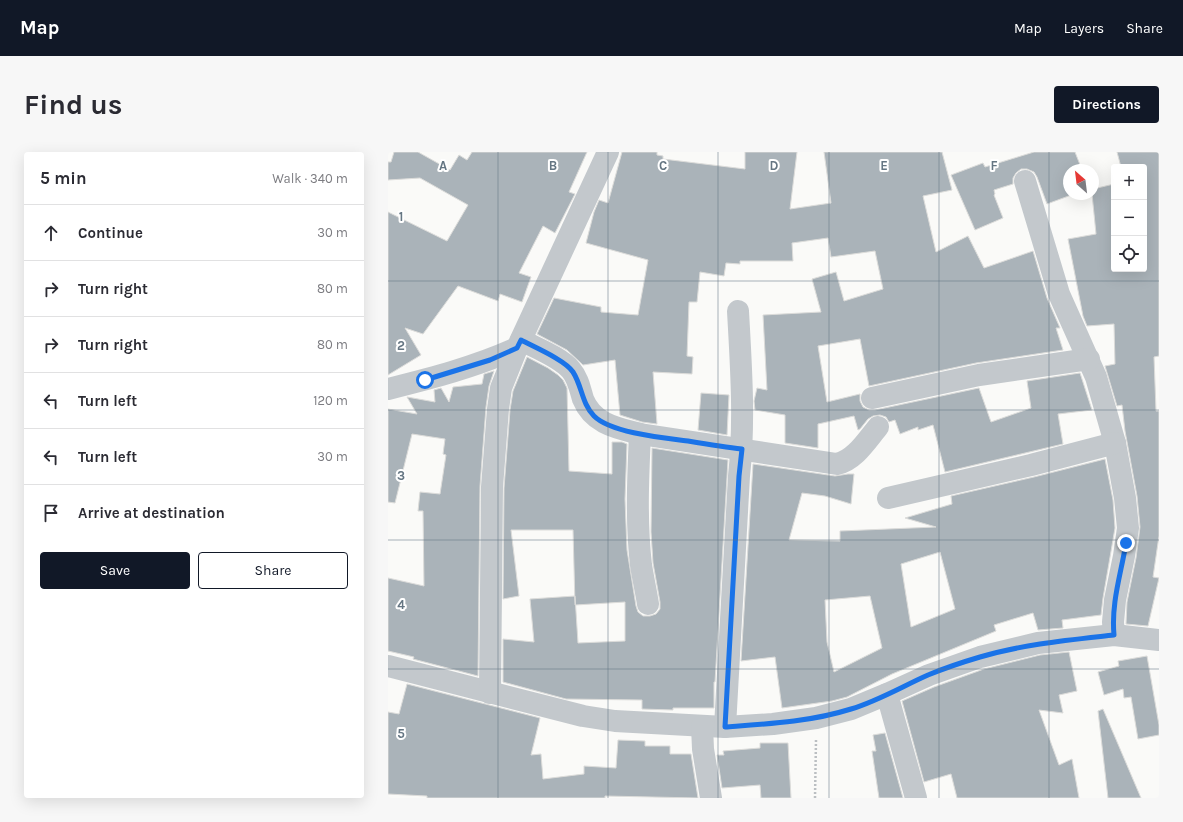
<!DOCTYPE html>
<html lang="en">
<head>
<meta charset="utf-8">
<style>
	:root { --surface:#fff; --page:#f7f7f7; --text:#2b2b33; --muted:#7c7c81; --line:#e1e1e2; --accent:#111827 }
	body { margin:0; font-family:Karla,sans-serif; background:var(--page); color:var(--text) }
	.controls { position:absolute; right:12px; top:12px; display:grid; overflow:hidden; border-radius:4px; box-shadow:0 4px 16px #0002 }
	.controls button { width:36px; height:36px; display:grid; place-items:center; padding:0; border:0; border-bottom:1px solid var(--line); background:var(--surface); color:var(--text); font:20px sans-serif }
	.compass { position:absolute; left:675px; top:12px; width:36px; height:36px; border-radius:50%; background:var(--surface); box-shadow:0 4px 16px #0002; rotate:332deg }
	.stop { position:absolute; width:12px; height:12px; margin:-9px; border:3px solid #1a73e8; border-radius:50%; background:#fff }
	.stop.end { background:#1a73e8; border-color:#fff; box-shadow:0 1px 4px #0008 }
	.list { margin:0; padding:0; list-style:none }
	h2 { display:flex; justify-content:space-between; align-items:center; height:52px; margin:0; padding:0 16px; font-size:17px }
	h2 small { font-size:13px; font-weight:400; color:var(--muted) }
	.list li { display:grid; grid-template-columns:26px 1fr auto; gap:12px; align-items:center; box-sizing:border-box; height:56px; padding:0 16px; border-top:1px solid var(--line) }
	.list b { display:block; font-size:15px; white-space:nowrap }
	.list em { font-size:13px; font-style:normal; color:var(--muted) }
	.actions { display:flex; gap:8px; padding:12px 16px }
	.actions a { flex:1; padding:9px 0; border:1px solid var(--accent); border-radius:4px; text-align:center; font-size:14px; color:var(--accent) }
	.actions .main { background:var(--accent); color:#fff }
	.icon { flex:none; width:22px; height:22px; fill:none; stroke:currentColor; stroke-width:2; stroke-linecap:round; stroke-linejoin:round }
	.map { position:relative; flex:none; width:771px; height:646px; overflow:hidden; border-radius:4px }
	header { display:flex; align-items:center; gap:24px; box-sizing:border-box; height:56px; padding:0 20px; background:var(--accent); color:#fff }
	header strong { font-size:19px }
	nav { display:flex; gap:22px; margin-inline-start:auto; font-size:14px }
	.intro { display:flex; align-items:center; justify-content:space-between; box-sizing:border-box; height:96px; padding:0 24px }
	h1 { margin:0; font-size:28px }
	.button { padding:10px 18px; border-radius:4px; background:var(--accent); color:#fff; font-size:14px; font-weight:700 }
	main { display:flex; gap:24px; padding:0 24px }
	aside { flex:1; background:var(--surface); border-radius:4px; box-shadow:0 4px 16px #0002 }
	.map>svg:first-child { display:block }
	.building { fill:#aab3b9; stroke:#dcdcda; fill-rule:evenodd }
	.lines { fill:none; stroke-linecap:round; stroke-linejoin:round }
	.path { stroke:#bbbfc2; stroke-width:2.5; stroke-dasharray:2 2; stroke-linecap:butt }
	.street { stroke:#c3c8cc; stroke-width:22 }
	.route { stroke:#1a73e8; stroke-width:5 }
	.grid { fill:none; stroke:#657683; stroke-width:1; stroke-opacity:0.55 }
	.grid-label { font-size:13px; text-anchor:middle; font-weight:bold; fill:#657683; stroke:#fff; stroke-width:4; stroke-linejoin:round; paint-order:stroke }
</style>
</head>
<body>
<header>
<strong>Map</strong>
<nav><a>Map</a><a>Layers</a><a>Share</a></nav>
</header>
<div class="intro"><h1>Find us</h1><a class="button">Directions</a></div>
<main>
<aside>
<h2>5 min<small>Walk · 340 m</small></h2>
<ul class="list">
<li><svg class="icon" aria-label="ahead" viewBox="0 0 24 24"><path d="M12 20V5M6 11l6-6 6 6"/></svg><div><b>Continue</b></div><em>30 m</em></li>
<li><svg class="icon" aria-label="right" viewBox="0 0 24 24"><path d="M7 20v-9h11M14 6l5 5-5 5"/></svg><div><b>Turn right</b></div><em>80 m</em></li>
<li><svg class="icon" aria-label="right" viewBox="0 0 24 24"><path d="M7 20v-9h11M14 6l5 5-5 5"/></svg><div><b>Turn right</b></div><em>80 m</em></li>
<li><svg class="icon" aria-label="left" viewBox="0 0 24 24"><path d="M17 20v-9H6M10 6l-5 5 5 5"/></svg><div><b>Turn left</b></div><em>120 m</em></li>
<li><svg class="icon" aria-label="left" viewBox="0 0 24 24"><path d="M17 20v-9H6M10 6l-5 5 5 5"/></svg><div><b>Turn left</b></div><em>30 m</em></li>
<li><svg class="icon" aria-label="arrive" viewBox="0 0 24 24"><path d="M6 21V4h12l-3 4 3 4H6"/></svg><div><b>Arrive at destination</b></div></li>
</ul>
<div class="actions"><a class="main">Save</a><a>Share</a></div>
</aside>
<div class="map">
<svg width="771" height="646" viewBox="0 0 771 646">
	<rect width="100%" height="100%" fill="#fafaf8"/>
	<g class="building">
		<polygon points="6,0 30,0 62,18 71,3 79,8 84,0 199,0 181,40 187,42 167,81 155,74 131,121 143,125 134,150 112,142 110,149 70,134 35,182 17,176 33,203 0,223 0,60 59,89 80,53 32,26 0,28 0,10 3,10"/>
		<polygon points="234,0 269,0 269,3 275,4 275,7 357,17 357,0 409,0 402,57 443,51 436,0 554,0 564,38 535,44 548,100 580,84 596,116 645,99 659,146 672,176 668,176 675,198 588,211 481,234 472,187 430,194 439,250 472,242 472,249 475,255 481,258 487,258 591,236 603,270 643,256 639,229 692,221 704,258 670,262 675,292 557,320 545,273 530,278 530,275 512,282 507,268 501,270 498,265 492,263 485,264 480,267 472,277 470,278 466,264 430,272 430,296 397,291 397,263 367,258 366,249 369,236 379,238 375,163 433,160 424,127 448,120 456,149 495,137 487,99 443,105 440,86 404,91 405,109 352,109 352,112 338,111 336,124 312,120 309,150 301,150 299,204 305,205 304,222 265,220 269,272 254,270 232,263 227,208 195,213 179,198 149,182 166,146 213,155 213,160 250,163 260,108 198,91 206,60 211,48 220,51"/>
		<polygon points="646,0 687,0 694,18 681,18 681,42 686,42 659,52 649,25 646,20 639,17 633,17 628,21 625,26 625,32 606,38 607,42 606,43 615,66 587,78 563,23 595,11 597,15"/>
		<polygon points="729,0 771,0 771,204 766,205 768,259 771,259 771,384 765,425 771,426 760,474 738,472 739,450 748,406 752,375 749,344 737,279 734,253 729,254 717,214 727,212 726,172 699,174 695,164 680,87 708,82 704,42 705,37 726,32 726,117 756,117 756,15 733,15"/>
		<polygon points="139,205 160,216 170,223 175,228 179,236 181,319 224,322 224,290 234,290 239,292 237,347 239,398 248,454 250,460 255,464 262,464 268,462 272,457 272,450 265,411 263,380 264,296 340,308 327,530 326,530 326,556 285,556 285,558 254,557 254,548 178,547 115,530 115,487 146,490 142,447 187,444 190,491 237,489 237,450 187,453 185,378 123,378 131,444 115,447 116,336 122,258 125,239"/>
		<polygon points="106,219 101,234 98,255 92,334 90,524 25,507 26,505 0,499 0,426 36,434 35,359 30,359 32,340 52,342 58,303 55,302 57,287 24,282 7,351 0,350 0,257 29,262 19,245 47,250 46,238 53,236 61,250 65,235 94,232 96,222"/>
		<polygon points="313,241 341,243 339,283 310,278"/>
		<path d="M717 307 725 348 727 376 715 446 713 463 674 468 675 476 650 478 645 461 606 473 608 479 504 522 459 545 444 549 394 556 387 505 353 509 365 312 447 324 460 322H466L463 352 437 344 414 341 401 388 452 389V379L548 375 517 366 564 352 563 344 646 325ZM552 400 567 457 523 475 513 412ZM482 444 494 496 446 520 439 490 437 448Z"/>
		<polygon points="681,500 689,539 671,543 675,561 651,558 671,613 684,607 691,646 569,646 563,622 536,630 514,549 546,535 596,517 652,503"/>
		<polygon points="759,504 771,573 771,583 750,587 743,545 736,546 735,537 716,543 710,520 731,514 730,509"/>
		<polygon points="19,532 152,566 143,603 153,602 155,627 196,622 196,614 228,616 230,588 257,589 257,594 282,594 282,602 303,602 310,646 217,644 217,646 39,646 39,644 0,642 0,560 11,562"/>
		<polygon points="715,557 753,646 720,646 710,559"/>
		<polygon points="497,581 515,646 491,646 484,599 488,599 485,583"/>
		<polygon points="372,591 400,591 403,646 373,646 372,633 334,636 329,603 336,603 335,599 372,596"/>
	</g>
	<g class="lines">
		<polyline class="path" points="427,646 428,588"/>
		<g class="street">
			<polyline points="637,29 671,142 708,225 727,291 737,346 740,376 736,404 727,448 725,470 726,483"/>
			<path d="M133 188C148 196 172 205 183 218 190 226 192 237 195 247 205 272 229 276 252 282L449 312C467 308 479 288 490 275"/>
			<path d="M0 237C44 226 87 215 129 196"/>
			<polyline points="484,246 591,223 701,207"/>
			<path d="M252 282C250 325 248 370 253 413 255 426 258 439 260 452"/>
			<polyline points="500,346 643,313 727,291"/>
			<polyline points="0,514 195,564 227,569 337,575 385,572 428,566 463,557 499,542 541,523 592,505 650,491 726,483 771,488"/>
			<polyline points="102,541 104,335 110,257 113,236 129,196 220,0"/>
			<polyline points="499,542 528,646"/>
			<polyline points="314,574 315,597 323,646"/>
			<path d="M337 575 351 324C357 269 353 214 350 159"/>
		</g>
	</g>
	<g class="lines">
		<path class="route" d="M37 228 102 208 129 196 133 188C146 195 177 208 185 220 194 234 194 252 206 264 223 281 276 286 300 289 318 292 336 295 354 297L351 324 337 575C379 572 422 570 463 557 490 549 515 534 540 523 557 516 575 510 592 505 636 492 681 488 726 483 723 451 733 422 738 391"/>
	</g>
	<path class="grid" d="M110 0V646M220 0V646M330 0V646M441 0V646M551 0V646M661 0V646M0 129H771M0 258H771M0 388H771M0 517H771"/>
	<g class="grid-label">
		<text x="55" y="18">A</text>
		<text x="165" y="18">B</text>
		<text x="275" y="18">C</text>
		<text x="386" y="18">D</text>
		<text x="496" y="18">E</text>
		<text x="606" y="18">F</text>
		<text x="13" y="69">1</text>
		<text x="13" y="198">2</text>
		<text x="13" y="328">3</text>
		<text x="13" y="457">4</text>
		<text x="13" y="586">5</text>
	</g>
</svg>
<div class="controls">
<button>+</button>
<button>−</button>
<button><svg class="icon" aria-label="locate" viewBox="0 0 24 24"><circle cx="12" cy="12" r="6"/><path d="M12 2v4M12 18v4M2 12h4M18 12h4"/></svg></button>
</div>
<svg class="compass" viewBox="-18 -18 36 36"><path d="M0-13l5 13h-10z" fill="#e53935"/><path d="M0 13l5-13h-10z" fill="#7c7c81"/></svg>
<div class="stop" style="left:37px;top:228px"></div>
<div class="stop end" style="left:738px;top:391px"></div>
</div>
</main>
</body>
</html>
